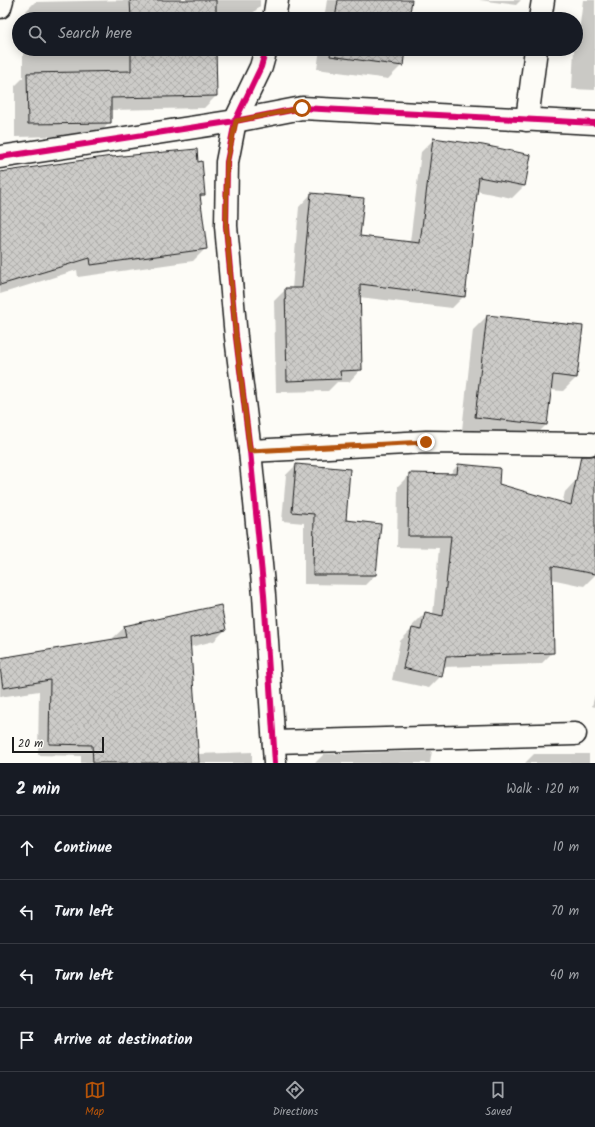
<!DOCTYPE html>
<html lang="en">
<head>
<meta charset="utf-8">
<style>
	:root { --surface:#171b24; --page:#242831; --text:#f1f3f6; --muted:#9ea1a6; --line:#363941; --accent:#b45309 }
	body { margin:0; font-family:Kalam,sans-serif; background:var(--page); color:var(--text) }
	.scale { position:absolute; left:12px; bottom:10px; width:92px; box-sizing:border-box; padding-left:4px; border:2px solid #1c1c1c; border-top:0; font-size:11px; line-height:14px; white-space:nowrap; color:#1c1c1c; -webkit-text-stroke:3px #fdfcf7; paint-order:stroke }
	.stop { position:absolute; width:12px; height:12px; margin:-9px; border:3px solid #b45309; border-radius:50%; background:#fff }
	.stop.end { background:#b45309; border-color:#fff; box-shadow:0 1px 4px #0008 }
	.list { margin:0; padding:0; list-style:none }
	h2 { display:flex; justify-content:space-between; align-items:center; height:52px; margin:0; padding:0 16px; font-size:17px }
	h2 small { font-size:13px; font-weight:400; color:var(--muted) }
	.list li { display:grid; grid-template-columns:26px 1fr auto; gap:12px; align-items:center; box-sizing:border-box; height:64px; padding:0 16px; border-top:1px solid var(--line) }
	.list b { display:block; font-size:15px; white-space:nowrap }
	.list em { font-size:13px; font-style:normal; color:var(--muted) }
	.icon { flex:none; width:22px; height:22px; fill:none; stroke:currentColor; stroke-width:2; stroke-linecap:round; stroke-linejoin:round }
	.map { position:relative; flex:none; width:595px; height:763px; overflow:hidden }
	.search { position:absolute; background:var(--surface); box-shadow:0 2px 10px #0003; left:12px; right:12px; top:12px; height:44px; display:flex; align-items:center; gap:10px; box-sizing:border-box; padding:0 14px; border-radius:22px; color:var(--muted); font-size:15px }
	.sheet { height:308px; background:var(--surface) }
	nav { display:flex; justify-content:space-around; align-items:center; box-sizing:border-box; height:56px; border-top:1px solid var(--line); background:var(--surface); font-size:11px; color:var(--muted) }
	nav a { display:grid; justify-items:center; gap:2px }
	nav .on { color:var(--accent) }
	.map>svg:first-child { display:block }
	.shadow { fill:#0003 }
	.building { fill:url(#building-cross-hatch); stroke:#1c1c1c }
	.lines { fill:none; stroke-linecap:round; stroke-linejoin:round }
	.minor-casing { stroke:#1c1c1c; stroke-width:25 }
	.minor { stroke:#fdfcf7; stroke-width:22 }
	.cycleway-casing { stroke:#fdfcf7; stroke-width:8 }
	.cycleway { stroke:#d6006c; stroke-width:6 }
	.route { stroke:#b45309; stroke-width:5 }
</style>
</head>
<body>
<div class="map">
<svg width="595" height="763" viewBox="0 0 595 763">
	<defs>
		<pattern id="building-cross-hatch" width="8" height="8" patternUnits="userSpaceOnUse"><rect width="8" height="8" fill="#cccbc8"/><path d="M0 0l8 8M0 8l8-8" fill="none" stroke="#afaeab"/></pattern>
	</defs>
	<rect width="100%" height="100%" fill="#fdfcf7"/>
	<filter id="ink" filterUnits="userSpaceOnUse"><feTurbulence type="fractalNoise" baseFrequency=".025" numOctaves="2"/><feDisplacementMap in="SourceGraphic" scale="8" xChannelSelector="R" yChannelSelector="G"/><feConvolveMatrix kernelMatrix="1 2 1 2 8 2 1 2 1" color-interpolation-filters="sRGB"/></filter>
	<g filter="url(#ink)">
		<g class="shadow">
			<polygon points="135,0 260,0 260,6 248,18 22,19 22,15 35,2"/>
			<polygon points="327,0 411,0 408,19 324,19"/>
			<polygon points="479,0 521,0 516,5"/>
			<polygon points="583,0 595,0 595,90 572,89 574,49 576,49 576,35 579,32"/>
			<polygon points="23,49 215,49 216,96 204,108 110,110 110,122 98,135 15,137 15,86 23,78"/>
			<polygon points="320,49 404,49 402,65 388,79 317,69"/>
			<polygon points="434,139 530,156 524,186 512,198 477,191 464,296 452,308 359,297 361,369 349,382 337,382 328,391 276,392 274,301 286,289 292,289 299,207 311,194 359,236 410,242 421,152"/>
			<polygon points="0,173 204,194 199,199 206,248 193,261 78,277 77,270 0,294"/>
			<polygon points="487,316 576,378 563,391 550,390 546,425 533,438 462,430 473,330"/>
			<polygon points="296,465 344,521 375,575 365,585 304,584 304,523 282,521 286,475"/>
			<polygon points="458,465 497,484 562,504 565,492 576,480 595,484 595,575 584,586 551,579 553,652 541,664 443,667 441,676 429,688 392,680 400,641 412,629 413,625 425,613 433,615 439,548 397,547 398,486 410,474 449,475"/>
			<polygon points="125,627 225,630 214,641 190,647 198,754 252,752 252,763 81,763 81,756 38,755 39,691 0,697 0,659 114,640 113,638"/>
			<polygon points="595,695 595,707 592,706"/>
			<polygon points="432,751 430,763 315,763 324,754"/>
			<polygon points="534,754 589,754 589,763 525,763"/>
		</g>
		<g class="building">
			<polygon points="130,0 216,0 216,19 131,19"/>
			<polygon points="338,0 412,0 409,19 335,19"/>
			<polygon points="131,49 216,49 217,96 111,98 111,123 28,124 27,73 131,71"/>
			<polygon points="331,49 405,49 403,66 330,56"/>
			<polygon points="433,138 483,145 531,155 525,186 479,177 465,297 360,284 362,370 340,371 341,379 287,381 285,288 302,288 311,193 364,198 360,236 420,243"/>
			<polygon points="197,149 198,162 202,161 205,195 200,195 207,249 91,265 90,258 0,285 0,172 112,156 112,157"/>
			<polygon points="487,315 583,326 577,378 553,375 547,425 475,417"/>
			<polygon points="595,455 595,574 552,566 554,653 446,656 442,677 403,668 412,628 421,630 425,612 443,616 451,536 408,536 409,473 457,474 458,464 500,468 499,484 571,505 581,456 590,456"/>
			<polygon points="296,464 350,469 346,520 381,524 376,575 313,575 314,514 292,512"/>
			<polygon points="221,605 226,630 190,638 199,763 93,763 92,745 49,744 50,680 3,688 0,668 0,658 126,637 124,626"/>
		</g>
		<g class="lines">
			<defs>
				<g id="minor">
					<polyline points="0,7 2,0"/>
					<polyline points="274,19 277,0"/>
					<polyline points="540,19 543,0"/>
					<polyline points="266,49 261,67 235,121 227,162 226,226 236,337 250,451 264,595 275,763"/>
					<polyline points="527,120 536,49"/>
					<polyline points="0,157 235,121 302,108 595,123"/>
					<polyline points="250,451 426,442 590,444"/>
					<polyline points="274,742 575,734"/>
				</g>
			</defs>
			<use href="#minor" class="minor-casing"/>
			<use href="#minor" class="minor"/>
			<defs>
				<g id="cycleway">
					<polyline points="266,49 261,67 235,121 227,162 226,226 236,337 250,451 264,595 275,763"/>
					<polyline points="0,157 235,121 302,108 595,123"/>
				</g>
			</defs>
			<use href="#cycleway" class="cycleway-casing"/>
			<use href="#cycleway" class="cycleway"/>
		</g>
	</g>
	<g class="lines" filter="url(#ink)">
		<polyline class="route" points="302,108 236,121 227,162 226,226 236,337 250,451 426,442"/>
	</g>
</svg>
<div class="scale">20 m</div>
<div class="stop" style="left:302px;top:108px"></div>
<div class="stop end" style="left:426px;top:442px"></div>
<div class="search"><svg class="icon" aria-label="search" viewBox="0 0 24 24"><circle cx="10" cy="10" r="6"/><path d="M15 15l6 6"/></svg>Search here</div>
</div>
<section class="sheet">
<h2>2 min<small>Walk · 120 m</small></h2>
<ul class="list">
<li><svg class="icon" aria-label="ahead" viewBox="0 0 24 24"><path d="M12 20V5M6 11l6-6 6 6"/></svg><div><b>Continue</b></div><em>10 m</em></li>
<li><svg class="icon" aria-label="left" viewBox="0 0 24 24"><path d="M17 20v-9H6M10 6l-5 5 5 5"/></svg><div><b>Turn left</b></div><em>70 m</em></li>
<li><svg class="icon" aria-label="left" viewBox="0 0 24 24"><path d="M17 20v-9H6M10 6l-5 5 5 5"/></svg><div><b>Turn left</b></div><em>40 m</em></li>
<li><svg class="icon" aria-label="arrive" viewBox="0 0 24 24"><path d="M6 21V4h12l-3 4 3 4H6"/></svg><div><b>Arrive at destination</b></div></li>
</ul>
</section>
<nav>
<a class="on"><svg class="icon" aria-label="map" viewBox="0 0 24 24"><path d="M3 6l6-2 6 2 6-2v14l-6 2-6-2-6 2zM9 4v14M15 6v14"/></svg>Map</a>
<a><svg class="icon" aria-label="directions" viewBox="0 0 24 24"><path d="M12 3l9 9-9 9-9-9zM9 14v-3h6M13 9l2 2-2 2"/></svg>Directions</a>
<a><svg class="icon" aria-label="saved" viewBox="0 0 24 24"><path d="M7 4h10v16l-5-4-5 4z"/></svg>Saved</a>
</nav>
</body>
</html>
